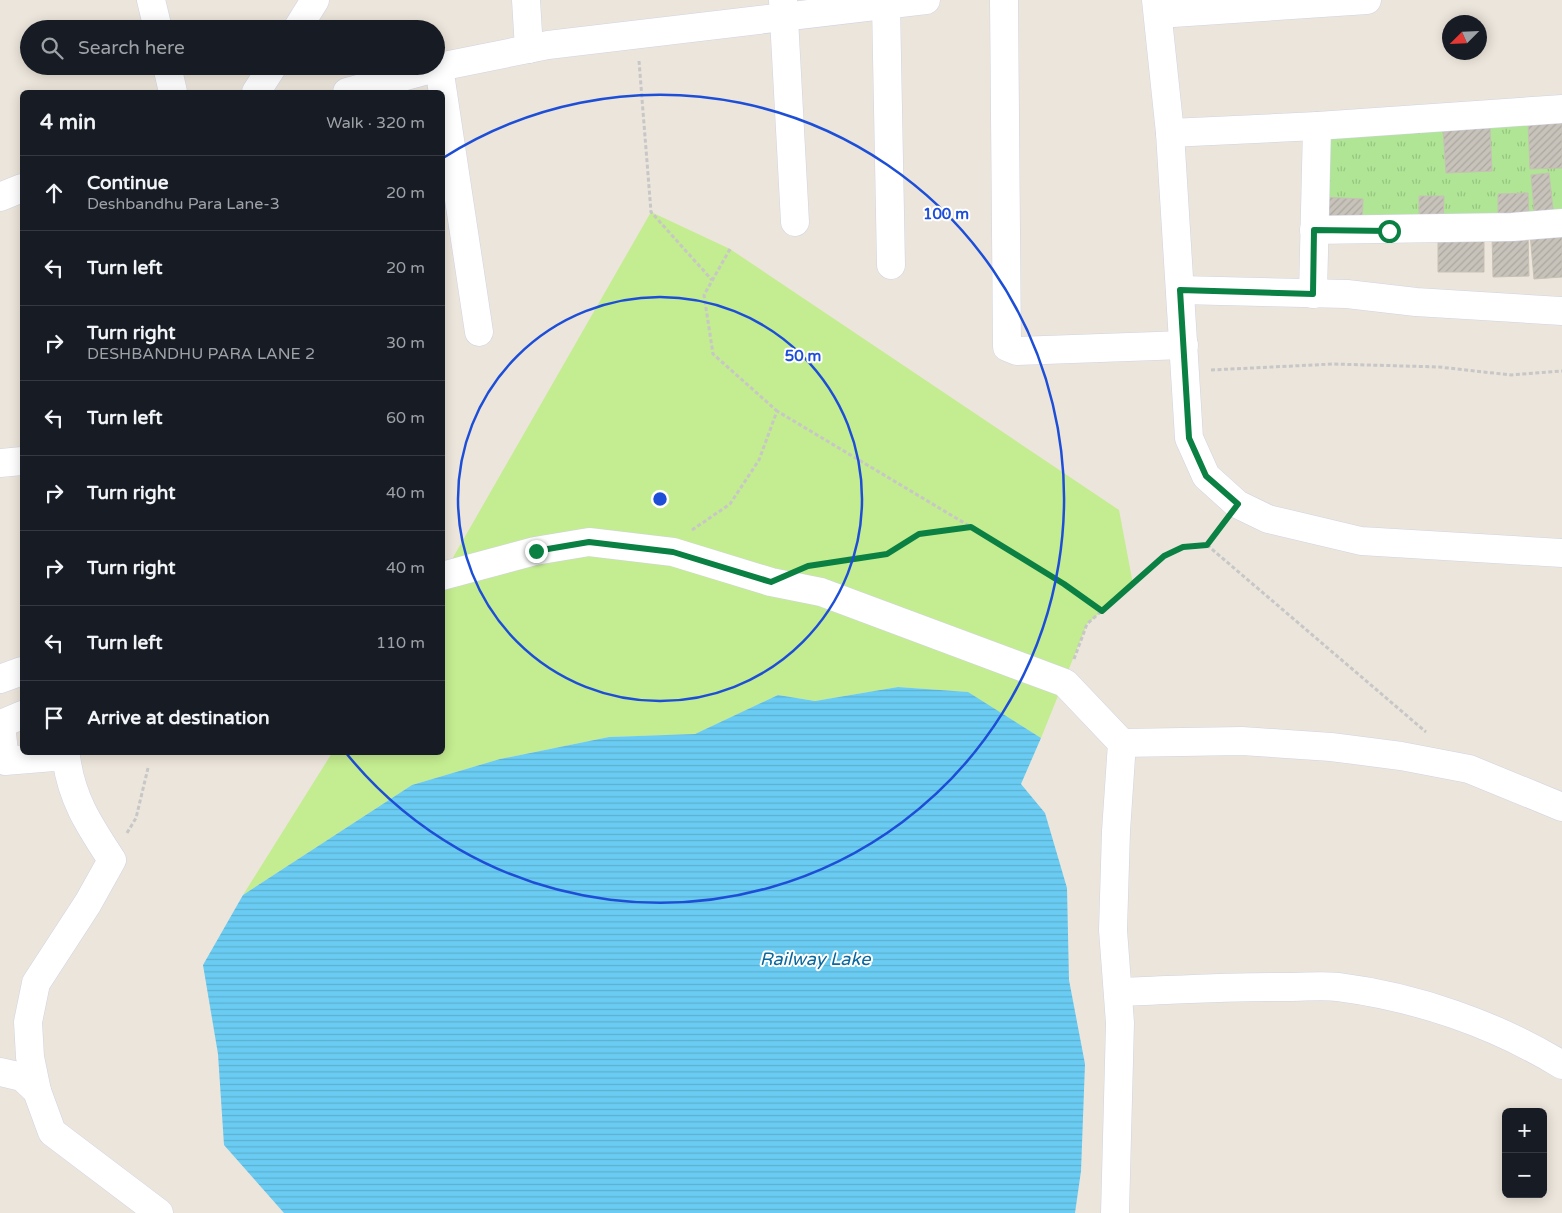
<!DOCTYPE html>
<html lang="en">
<head>
<meta charset="utf-8">
<style>
	:root { --surface:#171b24; --page:#242831; --text:#f1f3f6; --muted:#9ea1a6; --line:#363941 }
	body { margin:0; font-family:"Varela Round",sans-serif; background:var(--page); color:var(--text) }
	.controls { position:absolute; right:15px; bottom:15px; display:grid; overflow:hidden; border-radius:8px; box-shadow:0 2px 12px #0003 }
	.controls button { width:45px; height:45px; display:grid; place-items:center; padding:0; border:0; border-bottom:1px solid var(--line); background:var(--surface); color:var(--text); font:25px sans-serif }
	.compass { position:absolute; left:1442px; top:15px; width:45px; height:45px; border-radius:50%; background:var(--surface); box-shadow:0 2px 12px #0003; rotate:246deg }
	.stop { position:absolute; width:15px; height:15px; margin:-11px; border:4px solid #0b8043; border-radius:50%; background:#fff }
	.stop.end { background:#0b8043; border-color:#fff; box-shadow:0 1px 5px #0008 }
	.list { margin:0; padding:0; list-style:none }
	h2 { display:flex; justify-content:space-between; align-items:center; height:65px; margin:0; padding:0 20px; font-size:21px }
	h2 small { font-size:16px; font-weight:400; color:var(--muted) }
	.list li { display:grid; grid-template-columns:32px 1fr auto; gap:15px; align-items:center; box-sizing:border-box; height:75px; padding:0 20px; border-top:1px solid var(--line) }
	.list b { display:block; font-size:19px; white-space:nowrap }
	.list p { margin:0; font-size:16px; white-space:nowrap; color:var(--muted) }
	.list em { font-size:16px; font-style:normal; color:var(--muted) }
	.icon { flex:none; width:28px; height:28px; fill:none; stroke:currentColor; stroke-width:2; stroke-linecap:round; stroke-linejoin:round }
	.map { position:relative; flex:none; width:1562px; height:1213px; overflow:hidden }
	.search { position:absolute; background:var(--surface); box-shadow:0 2px 12px #0003; left:20px; top:20px; width:425px; height:55px; display:flex; align-items:center; gap:12px; box-sizing:border-box; padding:0 18px; border-radius:28px; color:var(--muted); font-size:19px }
	.panel { position:absolute; background:var(--surface); box-shadow:0 2px 12px #0003; left:20px; top:90px; width:425px; height:665px; border-radius:8px }
	.map>svg:first-child { display:block }
	.grass { fill:url(#grass-tufts) }
	.pitch { fill:#c4ec90 }
	.water { fill:url(#water-rules) }
	.building { fill:url(#building-hatch); stroke:#c7c1b4 }
	.lines { fill:none; stroke-linecap:round; stroke-linejoin:round }
	.street-casing { stroke:#d0d3e3; stroke-width:29 }
	.path { stroke:#c7c7c7; stroke-width:3; stroke-dasharray:4 2.5; stroke-linecap:butt }
	.street { stroke:#fff; stroke-width:28 }
	.route { stroke:#0b8043; stroke-width:6 }
	.ring { fill:none; stroke:#1d4ed8; stroke-width:2.5 }
	.labels { text-anchor:middle; stroke-width:4; stroke-linejoin:round; paint-order:stroke }
	.water-label { font-size:18px; font-style:italic; fill:#09699e; stroke:#fff }
	.centre { fill:#1d4ed8; stroke:#fff; stroke-width:2.5 }
	.ring-label { font-size:15px; text-anchor:middle; font-weight:bold; fill:#1d4ed8; stroke:#fff; stroke-width:4; stroke-linejoin:round; paint-order:stroke }
</style>
</head>
<body>
<div class="map">
<svg width="1562" height="1213" viewBox="0 0 1562 1213">
	<defs>
		<pattern id="grass-tufts" width="24" height="20" patternUnits="userSpaceOnUse" patternTransform="scale(1.25)"><rect width="24" height="20" fill="#afe595"/><path d="M3 7l-1-3M5 7V3M7 7l1-3M15 17l-1-3M17 17v-4M19 17l1-3" fill="none" stroke="#97c480"/></pattern>
		<pattern id="water-rules" width="6" height="5" patternUnits="userSpaceOnUse" patternTransform="scale(1.25)"><rect width="6" height="5" fill="#6accf2"/><path d="M0 2.5h6" fill="none" stroke="#5cafd0"/></pattern>
		<pattern id="building-hatch" width="6" height="6" patternUnits="userSpaceOnUse" patternTransform="scale(1.25)"><rect width="6" height="6" fill="#c7c2ba"/><path d="M-1 1l2-2M0 6l6-6M5 7l2-2" fill="none" stroke="#aba7a0"/></pattern>
	</defs>
	<rect width="100%" height="100%" fill="#ece5db"/>
	<polygon class="grass" points="1562,109 1562,222 1316,230 1318,128"/>
	<polygon class="pitch" points="651,212 730,249 1119,510 1133,584 1087,624 1041,738 967,692 898,687 815,701 778,695 695,734 609,737 500,759 412,785 243,895 332,753 442,752 443,575"/>
	<polygon class="water" points="898,687 968,692 1041,738 1021,784 1045,813 1067,888 1069,980 1085,1064 1081,1171 1075,1213 284,1213 224,1145 218,1054 203,965 243,895 412,785 500,759 609,737 695,734 778,695 815,701"/>
	<g class="building">
		<polygon points="1562,119 1562,168 1530,169 1528,121"/>
		<polygon points="1490,127 1492,171 1446,173 1443,129"/>
		<polygon points="1549,173 1554,218 1535,220 1531,175"/>
		<polygon points="1528,193 1529,219 1498,220 1498,194"/>
		<polygon points="1419,196 1444,196 1443,228 1419,229"/>
		<polygon points="1320,197 1363,199 1362,228 1319,227"/>
		<polygon points="1562,231 1562,277 1534,279 1530,233"/>
		<polygon points="1438,232 1484,233 1484,272 1438,272"/>
		<polygon points="1528,233 1529,276 1493,277 1492,234"/>
	</g>
	<g class="lines">
		<defs>
			<g id="street">
				<polyline points="151,0 158,29"/>
				<polyline points="526,0 529,49"/>
				<polyline points="783,0 795,222"/>
				<polyline points="1004,0 1007,347 1017,351 1184,345"/>
				<polyline points="1156,0 1170,133 1317,126 1562,109"/>
				<polyline points="886,4 891,265"/>
				<polyline points="1158,14 1367,0"/>
				<polyline points="297,29 315,0"/>
				<polyline points="167,66 173,92"/>
				<polyline points="439,67 479,332"/>
				<polyline points="256,92 273,66"/>
				<polyline points="347,92 439,67 548,45 926,0"/>
				<polyline points="1170,133 1189,438 1206,476 1237,504 1268,519 1361,541 1562,553"/>
				<polyline points="0,197 22,188"/>
				<polyline points="1314,230 1512,227 1562,223"/>
				<polyline points="1180,290 1347,294 1416,302 1562,311"/>
				<polyline points="1313,294 1317,126"/>
				<polyline points="0,463 22,461"/>
				<polyline points="442,576 535,551 589,542 673,552 771,582 821,592 1065,683 1122,743 1116,831 1113,930 1120,1023 1115,1213"/>
				<polyline points="0,679 22,671"/>
				<path d="M22 715 1 724 5 761 66 756C71 798 89 825 112 860L88 903 36 983 28 1022 30 1057 37 1091 52 1132 159 1213"/>
				<polyline points="1122,743 1242,741 1331,747 1401,756 1469,769 1562,807"/>
				<path d="M1118 992C1175 990 1232 986 1289 987 1305 987 1322 985 1338 987 1416 997 1495 1024 1562 1065"/>
				<polyline points="0,1072 22,1077 37,1091"/>
			</g>
		</defs>
		<use href="#street" class="street-casing"/>
		<g class="path">
			<polyline points="639,61 651,212 712,280"/>
			<polyline points="730,249 704,295 713,354 777,411"/>
			<polyline points="1211,370 1333,364 1439,367 1511,375 1562,371"/>
			<polyline points="692,530 730,504 759,460 777,411 971,527"/>
			<polyline points="1207,545 1426,732"/>
			<polyline points="826,564 887,554 919,534 971,527 1064,584 1102,611"/>
			<polyline points="1074,659 1087,624 1146,571 1164,556 1183,547 1207,545 1221,527"/>
			<polyline points="127,833 136,818 148,768"/>
		</g>
		<use href="#street" class="street"/>
	</g>
	<g class="lines">
		<polyline class="route" points="536,551 589,542 673,552 771,582 808,566 887,554 919,534 971,527 1064,584 1102,611 1164,556 1183,547 1207,545 1238,504 1206,476 1189,438 1180,290 1313,294 1314,230 1389,231"/>
	</g>
	<g class="ring">
		<circle cx="660" cy="499" r="202"/>
		<path d="M443 158A404 404 0 1 1 346 753"/>
	</g>
	<g class="labels">
		<g class="water-label">
			<text x="815" y="965">Railway Lake</text>
		</g>
	</g>
	<circle cx="660" cy="499" r="8" class="centre"/>
	<g class="ring-label">
		<text x="946" y="219">100 m</text>
		<text x="803" y="361">50 m</text>
	</g>
</svg>
<div class="controls">
<button>+</button>
<button>−</button>
</div>
<svg class="compass" viewBox="-18 -18 36 36"><path d="M0-13l5 13h-10z" fill="#e53935"/><path d="M0 13l5-13h-10z" fill="#9ea1a6"/></svg>
<div class="stop" style="left:1389px;top:231px"></div>
<div class="stop end" style="left:536px;top:551px"></div>
<div class="search"><svg class="icon" aria-label="search" viewBox="0 0 24 24"><circle cx="10" cy="10" r="6"/><path d="M15 15l6 6"/></svg>Search here</div>
<section class="panel">
<h2>4 min<small>Walk · 320 m</small></h2>
<ul class="list">
<li><svg class="icon" aria-label="ahead" viewBox="0 0 24 24"><path d="M12 20V5M6 11l6-6 6 6"/></svg><div><b>Continue</b><p>Deshbandhu Para Lane-3</p></div><em>20 m</em></li>
<li><svg class="icon" aria-label="left" viewBox="0 0 24 24"><path d="M17 20v-9H6M10 6l-5 5 5 5"/></svg><div><b>Turn left</b></div><em>20 m</em></li>
<li><svg class="icon" aria-label="right" viewBox="0 0 24 24"><path d="M7 20v-9h11M14 6l5 5-5 5"/></svg><div><b>Turn right</b><p>DESHBANDHU PARA LANE 2</p></div><em>30 m</em></li>
<li><svg class="icon" aria-label="left" viewBox="0 0 24 24"><path d="M17 20v-9H6M10 6l-5 5 5 5"/></svg><div><b>Turn left</b></div><em>60 m</em></li>
<li><svg class="icon" aria-label="right" viewBox="0 0 24 24"><path d="M7 20v-9h11M14 6l5 5-5 5"/></svg><div><b>Turn right</b></div><em>40 m</em></li>
<li><svg class="icon" aria-label="right" viewBox="0 0 24 24"><path d="M7 20v-9h11M14 6l5 5-5 5"/></svg><div><b>Turn right</b></div><em>40 m</em></li>
<li><svg class="icon" aria-label="left" viewBox="0 0 24 24"><path d="M17 20v-9H6M10 6l-5 5 5 5"/></svg><div><b>Turn left</b></div><em>110 m</em></li>
<li><svg class="icon" aria-label="arrive" viewBox="0 0 24 24"><path d="M6 21V4h12l-3 4 3 4H6"/></svg><div><b>Arrive at destination</b></div></li>
</ul>
</section>
</div>
</body>
</html>
